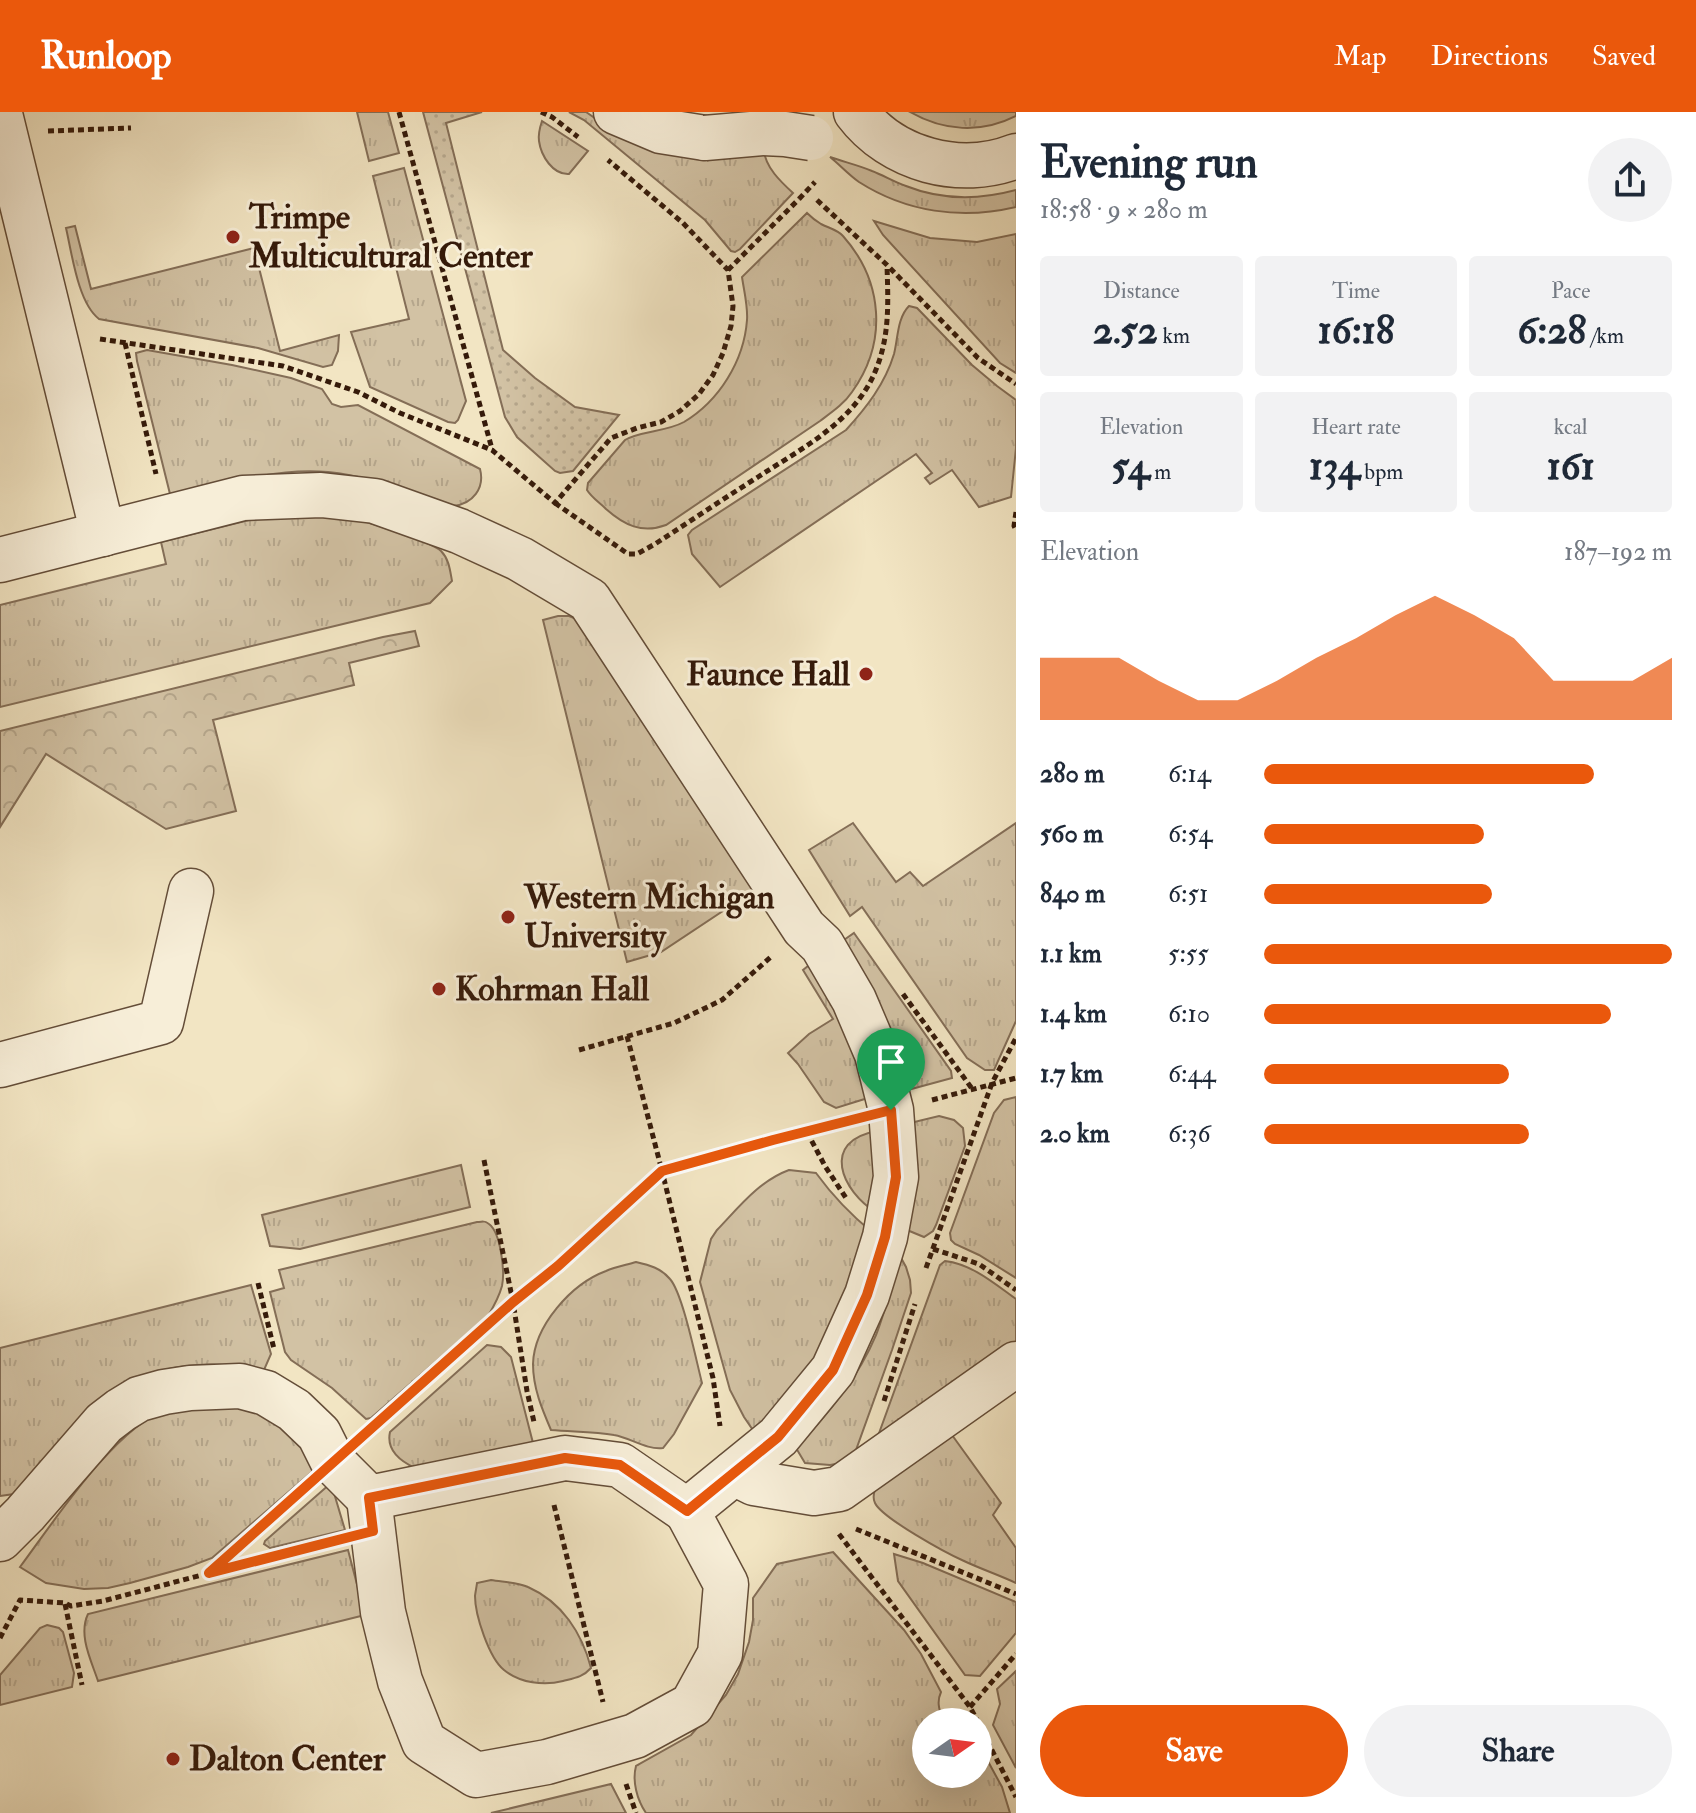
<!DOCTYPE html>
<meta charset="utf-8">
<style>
:root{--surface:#fff;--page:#f2f2f3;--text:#1f2937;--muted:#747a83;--accent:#ea580c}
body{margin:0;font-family:"IM FELL Double Pica",serif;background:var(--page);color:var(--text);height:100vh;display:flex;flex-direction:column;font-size:30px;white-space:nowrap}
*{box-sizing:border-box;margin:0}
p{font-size:26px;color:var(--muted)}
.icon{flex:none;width:44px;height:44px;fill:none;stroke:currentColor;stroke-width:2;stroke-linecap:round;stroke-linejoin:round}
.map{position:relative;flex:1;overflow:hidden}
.side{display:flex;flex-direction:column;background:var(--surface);width:680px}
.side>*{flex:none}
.needle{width:52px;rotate:76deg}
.fabs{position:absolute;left:912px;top:1596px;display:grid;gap:16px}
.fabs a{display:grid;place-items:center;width:80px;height:80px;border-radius:50%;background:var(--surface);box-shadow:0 8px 32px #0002;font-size:40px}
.pin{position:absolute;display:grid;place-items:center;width:68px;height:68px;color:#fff;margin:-82px -34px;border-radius:50% 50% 50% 0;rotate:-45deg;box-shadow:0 0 8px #0007}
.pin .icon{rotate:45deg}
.round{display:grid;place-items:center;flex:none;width:84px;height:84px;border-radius:42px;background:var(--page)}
.head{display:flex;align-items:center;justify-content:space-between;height:136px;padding:0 24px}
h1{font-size:44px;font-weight:800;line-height:60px}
.metrics{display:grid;grid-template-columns:repeat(3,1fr);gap:12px;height:136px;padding:8px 24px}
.metrics div{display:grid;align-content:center;border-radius:8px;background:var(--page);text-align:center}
.metrics b{font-size:40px;font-weight:800}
.metrics small{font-size:22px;font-weight:400}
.metrics p{font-size:22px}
.chart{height:224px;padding:16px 24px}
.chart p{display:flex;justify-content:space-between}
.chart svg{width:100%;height:144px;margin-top:8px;fill:var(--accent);opacity:.7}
.button{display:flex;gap:16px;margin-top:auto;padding:16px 24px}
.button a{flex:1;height:92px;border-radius:48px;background:var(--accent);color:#fff;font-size:32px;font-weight:800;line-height:92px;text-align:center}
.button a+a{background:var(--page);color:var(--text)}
ul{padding:0 24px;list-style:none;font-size:26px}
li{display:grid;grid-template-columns:128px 96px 1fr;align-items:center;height:60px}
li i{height:20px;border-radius:10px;background:var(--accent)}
header{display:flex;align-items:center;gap:48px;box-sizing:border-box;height:112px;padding:0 40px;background:var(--accent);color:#fff}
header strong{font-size:38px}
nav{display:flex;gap:44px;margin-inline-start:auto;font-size:28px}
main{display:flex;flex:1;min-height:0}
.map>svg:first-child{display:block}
.grass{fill:url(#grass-tufts);stroke:#846e57;stroke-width:2}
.forest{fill:url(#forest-crowns);stroke:#846e57;stroke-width:2}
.garden{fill:url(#garden-dots);stroke:#846e57;stroke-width:2}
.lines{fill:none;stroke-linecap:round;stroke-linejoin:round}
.minor-casing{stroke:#644d38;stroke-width:47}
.path{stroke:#351a0a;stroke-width:5;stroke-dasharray:6 4;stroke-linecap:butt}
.minor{stroke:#f7eed8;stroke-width:44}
.minor-bridge-casing{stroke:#644d38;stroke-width:47;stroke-linecap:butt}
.path-bridge{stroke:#351a0a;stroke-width:5;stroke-dasharray:6 4;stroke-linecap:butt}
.minor-bridge{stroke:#f7eed8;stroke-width:44}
.route-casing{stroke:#fff;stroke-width:16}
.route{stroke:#ea580c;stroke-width:10}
.poi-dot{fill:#8f2418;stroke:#f7eed8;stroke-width:3}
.labels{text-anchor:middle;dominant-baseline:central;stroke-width:6;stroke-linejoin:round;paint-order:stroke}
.poi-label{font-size:34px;font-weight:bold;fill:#351a0a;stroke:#f7eed8;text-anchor:start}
</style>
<header>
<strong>Runloop</strong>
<nav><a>Map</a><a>Directions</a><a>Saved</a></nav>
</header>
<main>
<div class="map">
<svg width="1016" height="1701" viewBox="0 0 1016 1701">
<defs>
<pattern id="grass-tufts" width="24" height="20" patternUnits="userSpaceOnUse" patternTransform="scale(2)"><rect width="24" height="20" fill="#d2c2a4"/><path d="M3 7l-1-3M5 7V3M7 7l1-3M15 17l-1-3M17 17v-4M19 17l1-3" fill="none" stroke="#b5a68c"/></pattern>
<pattern id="forest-crowns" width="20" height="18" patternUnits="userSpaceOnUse" patternTransform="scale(2)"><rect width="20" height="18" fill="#d2c2a4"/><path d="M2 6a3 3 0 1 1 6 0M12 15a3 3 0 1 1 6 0" fill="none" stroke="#b5a68c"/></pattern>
<pattern id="garden-dots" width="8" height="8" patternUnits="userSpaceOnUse" patternTransform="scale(2)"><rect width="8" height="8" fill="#d2c2a4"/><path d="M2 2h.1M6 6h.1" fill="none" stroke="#b5a68c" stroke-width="1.8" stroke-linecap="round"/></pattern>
</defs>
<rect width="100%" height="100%" fill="#f2e5c3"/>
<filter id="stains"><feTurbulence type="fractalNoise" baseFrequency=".0025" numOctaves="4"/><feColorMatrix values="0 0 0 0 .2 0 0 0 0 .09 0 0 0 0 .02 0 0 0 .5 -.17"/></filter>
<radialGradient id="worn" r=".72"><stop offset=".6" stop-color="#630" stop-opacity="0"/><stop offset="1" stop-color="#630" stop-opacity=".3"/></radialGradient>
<g class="grass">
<path d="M357,0H388L399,41L369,49Z"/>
<path d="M569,0H586L612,18L764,38C765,55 781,70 793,81L740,137L735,140L731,139L705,108L584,8Z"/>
<path d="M910,0H1016V4C981,22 943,19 910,0Z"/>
<path d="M542,9L588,39L569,62C553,63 541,44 539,29C538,22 540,15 542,9Z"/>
<path d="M830,45C844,50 858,53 872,59C883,63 894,70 906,74C941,88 979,88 1016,78V95C961,108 906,100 859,70C849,63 840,53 830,45Z"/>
<path d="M404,56L466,289L458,308L455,311L448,310L370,275L351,220L409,207L373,64Z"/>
<path d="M807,101C811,105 816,109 821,112C829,116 838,118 843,124C883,169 888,230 852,280C844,292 832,300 820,309L666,413C642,422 624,413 606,397C599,390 592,386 587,378L588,371L625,328C639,319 666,320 684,310C719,289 744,249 747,208C748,194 744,179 742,165Z"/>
<path d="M874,109L930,126L977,130L1016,122V261L1000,251L883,123Z"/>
<path d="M75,114L91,177L254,136L280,239L339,223L338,239L332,253L323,255L258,236L99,207C78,191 72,142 66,116Z"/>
<path d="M909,194L917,196L972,253L997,274L1016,288V336L1011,385L979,395L952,358L930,372L925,366L932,361L916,342L720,475L692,442L688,423L692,418L846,318C866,296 885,272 894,242C898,227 897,206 909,194Z"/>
<path d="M147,238L232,253L291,266L322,277L332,292L341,295L358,293L480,357C485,376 473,392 453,394C413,382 371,364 328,360C275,355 221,373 171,386L137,249L136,241Z"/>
<path d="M344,403C365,410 427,427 441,439C449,447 450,458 452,469L430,491L0,595V493L166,452L161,430L253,407Z"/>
<path d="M558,504H569L579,508L759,775L661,840L627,850L543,508Z"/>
<path d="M853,711L896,770L910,760L923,774L1016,711V909L994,958H985L967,946L862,795L850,804L809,738Z"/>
<path d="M854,821L951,959L952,966L904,979L841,830Z"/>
<path d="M813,850L834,881L871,985L836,996L824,990L798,952L788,941L809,922L833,907L803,858Z"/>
<path d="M1016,985V1166L979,1143L955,1132L951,1128L950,1121L994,1001L1004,988Z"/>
<path d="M939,1004L954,1008L963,1016L965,1034L936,1113L933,1119L924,1125L907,1118L910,1011Z"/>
<path d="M877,1019V1101C841,1079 820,1029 877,1019Z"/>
<path d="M461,1053L470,1095L300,1137L270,1134L262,1103Z"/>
<path d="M789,1058L816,1061C832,1083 851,1103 873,1121L847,1205L757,1324L744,1305L730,1278L700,1170L711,1127L717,1118C739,1095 759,1069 789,1058Z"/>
<path d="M477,1110C483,1110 484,1108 489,1112C501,1121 505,1160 502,1174C499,1185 494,1194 488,1204L371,1306L366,1307L332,1276L291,1248L285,1240L270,1180L284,1176L279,1158Z"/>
<path d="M900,1144L906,1155L910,1168L911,1181L892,1238L852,1349L830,1353L805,1351L796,1336C828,1302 858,1266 876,1223C886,1198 892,1170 900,1144Z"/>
<path d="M945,1149C972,1152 995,1172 1016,1187V1234L874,1335L940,1153Z"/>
<path d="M636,1150C649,1153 661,1156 670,1167C683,1182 696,1248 702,1271L674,1322L663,1336C646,1338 631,1326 614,1323C594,1319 572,1320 551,1318C542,1297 533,1276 533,1252C534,1214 571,1172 606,1159C615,1155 626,1153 636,1150Z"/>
<path d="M251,1173L271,1242L264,1258C223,1252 200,1249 159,1259L14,1382L0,1384V1236Z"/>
<path d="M487,1233L501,1235L511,1245L533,1331L415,1356C400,1349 386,1338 390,1320Z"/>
<path d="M240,1293L286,1314L321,1352L212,1446L188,1455L130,1471L108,1476L84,1477L46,1471L20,1455C53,1411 115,1315 166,1298C182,1293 221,1294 240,1293Z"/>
<path d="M952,1323L1001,1391L993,1403L1016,1436V1471C999,1463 981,1457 964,1449C946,1441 882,1406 875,1391C872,1385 874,1379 877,1373Z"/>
<path d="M331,1371L345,1418L270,1436L264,1432L265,1429Z"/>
<path d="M348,1438L365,1503L98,1569C91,1548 78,1523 88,1502Z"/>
<path d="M833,1440L904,1518L921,1542L941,1580C936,1591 940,1599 943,1610H926V1662H978V1631L1002,1675L1010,1701H646C637,1688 632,1669 636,1654L691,1623L726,1583L738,1562L749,1530L753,1508V1486L777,1452Z"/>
<path d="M894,1442L923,1451L1016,1490V1521L980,1564L965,1563L898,1469Z"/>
<path d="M491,1468C503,1470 518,1470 528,1475C562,1490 582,1521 591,1556C583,1565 575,1566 563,1569C544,1574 520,1571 504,1558C489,1546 475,1503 475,1484C475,1483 477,1472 477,1471Z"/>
<path d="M47,1513L59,1516L63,1520L74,1561L72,1575L0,1593V1563L40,1516Z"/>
<path d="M1016,1559V1656L993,1613L1000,1592L997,1577Z"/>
<path d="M611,1672L626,1701H491Z"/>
</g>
<path class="forest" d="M415,519L419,534L349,551L354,573L213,608L236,699L166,717L46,642L0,715V619L383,525Z"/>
<path class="garden" d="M423,0H482L446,11L503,238L535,266L575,295L619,303L573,359L560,361L555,359L517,325L505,305Z"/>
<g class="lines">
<defs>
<g id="minor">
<path d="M616,0L661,19L705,26"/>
<path d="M856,0C892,48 960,66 1016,44"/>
<path d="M0,2L103,422"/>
<path d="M0,448L243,386L321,383L375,389L459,419L520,447L589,488L804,816L822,833L854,888L877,942L891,998L896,1065L885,1125L867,1183L833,1258L778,1325L687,1399L620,1353L565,1346L369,1386L333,1350L319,1322L294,1298L266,1281L240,1274L190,1276L164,1280L139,1287L121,1298L104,1311L25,1402L0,1427"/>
<path d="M0,953L161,910L191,779"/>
<path d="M734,1361L754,1371L814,1381L839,1377L1016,1252"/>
<path d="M369,1386L383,1500L400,1569L424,1630L476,1663L547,1650L635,1624L692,1593L720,1542L726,1472L687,1399"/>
</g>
</defs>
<use href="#minor" class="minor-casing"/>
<g class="path">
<path d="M399,0L492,337"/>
<path d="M541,0L552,5L578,25"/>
<path d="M48,19L131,16"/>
<path d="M817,88L887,153L978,246L1016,272"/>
<path d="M728,158L799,87"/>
<path d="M100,227L283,254L358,280L400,301L492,338L555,391L611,326L637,316L661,310L680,299L699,282L713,263L723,241L731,214L733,194L728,158L683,111L608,48"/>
<path d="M125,231L156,362"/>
<path d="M555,391L628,442H637L655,432C689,410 723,387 758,365C802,336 857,309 877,255C890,221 888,188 887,153"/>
<path d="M1016,400L1014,414L1016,418"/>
<path d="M903,882L973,978"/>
<path d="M627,924L662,1059L773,1028L849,1009"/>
<path d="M579,938L674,911L722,888L772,844"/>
<path d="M932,988L1016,966"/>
<path d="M807,1020L825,1054L846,1086"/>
<path d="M484,1048L513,1190L527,1279L534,1310"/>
<path d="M933,1137L979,1152L1016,1178"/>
<path d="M926,1156L992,971L1016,926"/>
<path d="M258,1171L274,1237"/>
<path d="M884,1289L915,1192"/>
<path d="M369,1320L513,1190L558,1154L662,1059L713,1266L720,1314"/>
<path d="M554,1393L603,1590"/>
<path d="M856,1417L1016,1482"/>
<path d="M839,1422L970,1595L978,1610"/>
<path d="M209,1461L301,1379"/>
<path d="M65,1492L82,1573"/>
<path d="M0,1526L20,1488L65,1491L71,1494L103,1489L331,1429"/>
<path d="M970,1595L1016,1542"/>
<path d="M978,1611L1016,1685"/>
<path d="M626,1672L636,1701"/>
</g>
<use href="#minor" class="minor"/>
<defs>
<path id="minor-bridge" d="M705,26L762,21L785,22L811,26"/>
</defs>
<use href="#minor-bridge" class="minor-bridge-casing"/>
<path class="path-bridge" d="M799,87L815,70"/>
<use href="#minor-bridge" class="minor-bridge"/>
</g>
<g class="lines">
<defs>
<path id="route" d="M891,998L896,1065L885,1125L867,1183L833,1258L778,1325L687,1399L620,1353L565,1346L369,1386L373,1419L209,1461L513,1190L558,1154L662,1059L773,1028Z"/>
</defs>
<use href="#route" class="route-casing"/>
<use href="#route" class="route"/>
</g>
<g class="poi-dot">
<circle cx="233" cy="125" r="8"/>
<circle cx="866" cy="562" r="8"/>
<circle cx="508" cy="805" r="8"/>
<circle cx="439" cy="877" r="8"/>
<circle cx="173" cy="1647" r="8"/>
</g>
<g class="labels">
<g class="poi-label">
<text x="249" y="105">Trimpe<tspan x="249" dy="39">Multicultural Center</tspan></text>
<text x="850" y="562" text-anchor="end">Faunce Hall</text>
<text x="524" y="785">Western Michigan<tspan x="524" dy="39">University</tspan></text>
<text x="455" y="877">Kohrman Hall</text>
<text x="189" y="1647">Dalton Center</text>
</g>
</g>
<rect width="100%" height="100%" filter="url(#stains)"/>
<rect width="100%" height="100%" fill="url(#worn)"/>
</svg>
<div class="fabs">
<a><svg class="needle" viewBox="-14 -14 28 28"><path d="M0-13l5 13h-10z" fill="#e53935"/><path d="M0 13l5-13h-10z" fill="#747a83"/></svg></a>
</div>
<div class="pin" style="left:891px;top:998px;background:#1e9e55"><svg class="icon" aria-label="arrive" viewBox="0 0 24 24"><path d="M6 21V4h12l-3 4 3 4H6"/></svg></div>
</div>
<section class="side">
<div class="head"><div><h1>Evening run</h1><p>18:58 · 9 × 280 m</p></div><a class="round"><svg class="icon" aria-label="share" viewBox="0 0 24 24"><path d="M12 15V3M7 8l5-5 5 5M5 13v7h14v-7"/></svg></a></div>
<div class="metrics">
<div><p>Distance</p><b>2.52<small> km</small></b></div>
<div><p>Time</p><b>16:18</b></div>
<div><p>Pace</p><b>6:28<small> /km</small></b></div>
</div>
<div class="metrics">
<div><p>Elevation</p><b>54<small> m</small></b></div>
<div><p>Heart rate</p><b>134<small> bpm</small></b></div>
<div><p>kcal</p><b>161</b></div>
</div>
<div class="chart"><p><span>Elevation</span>187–192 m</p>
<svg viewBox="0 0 160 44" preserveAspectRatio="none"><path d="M0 44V25L10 25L20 25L30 32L40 38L50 38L60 32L70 25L80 19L90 12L100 6L110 12L120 19L130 32L140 32L150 32L160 25V44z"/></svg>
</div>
<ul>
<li><b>280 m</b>6:14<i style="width:81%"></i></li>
<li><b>560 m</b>6:54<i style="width:54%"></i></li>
<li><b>840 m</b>6:51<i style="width:56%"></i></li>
<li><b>1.1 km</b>5:55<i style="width:100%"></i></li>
<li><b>1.4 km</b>6:10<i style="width:85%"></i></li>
<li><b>1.7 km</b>6:44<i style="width:60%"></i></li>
<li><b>2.0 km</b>6:36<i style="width:65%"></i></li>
</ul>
<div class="button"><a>Save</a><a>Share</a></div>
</section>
</main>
